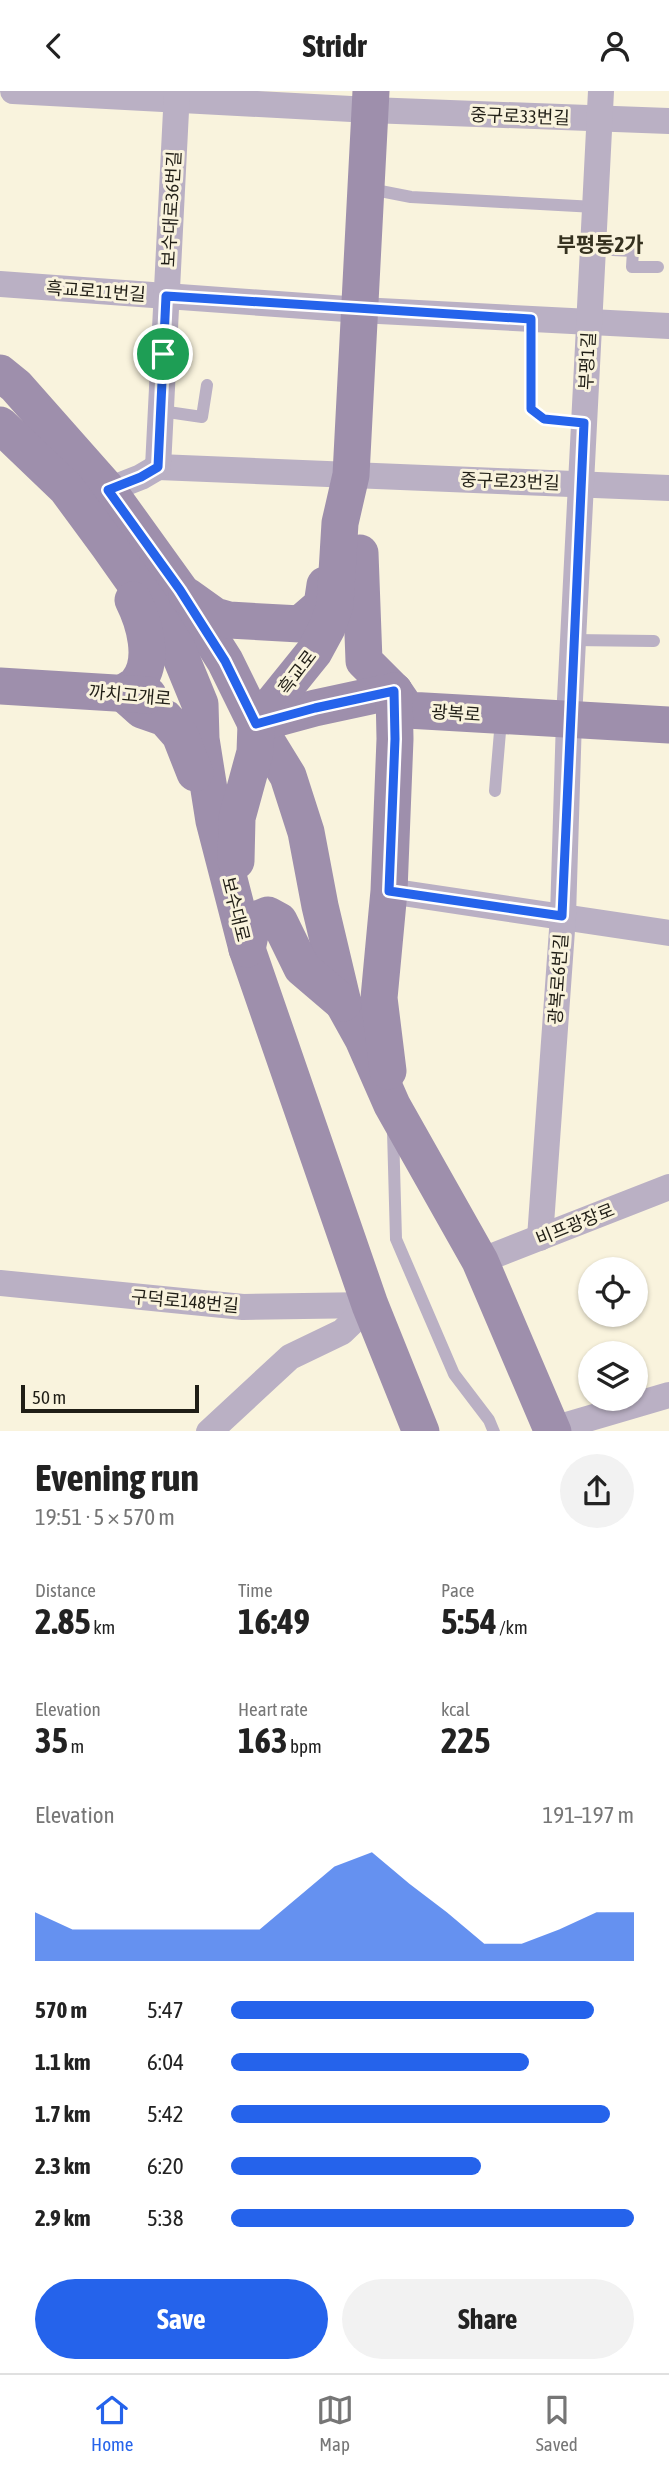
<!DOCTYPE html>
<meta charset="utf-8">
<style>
:root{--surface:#fff;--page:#f2f2f2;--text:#222;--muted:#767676;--line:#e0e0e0;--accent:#2563eb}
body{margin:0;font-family:"Asap Condensed","Noto Sans KR",sans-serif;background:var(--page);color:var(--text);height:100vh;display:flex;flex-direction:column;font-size:26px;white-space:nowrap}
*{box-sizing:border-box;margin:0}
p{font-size:23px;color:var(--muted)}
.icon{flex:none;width:38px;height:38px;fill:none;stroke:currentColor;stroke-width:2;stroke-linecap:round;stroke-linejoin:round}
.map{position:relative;height:1340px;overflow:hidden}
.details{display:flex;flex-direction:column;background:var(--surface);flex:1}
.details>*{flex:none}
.fabs{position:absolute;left:578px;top:1166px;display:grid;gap:14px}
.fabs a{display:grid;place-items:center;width:70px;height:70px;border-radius:50%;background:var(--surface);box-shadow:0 2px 5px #0004;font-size:35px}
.scale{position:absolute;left:21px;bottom:18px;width:178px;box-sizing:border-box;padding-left:7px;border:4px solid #201e16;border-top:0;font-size:19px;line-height:24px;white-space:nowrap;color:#201e16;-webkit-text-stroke:5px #f9f3dd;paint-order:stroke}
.pin{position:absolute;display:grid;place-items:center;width:60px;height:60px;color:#fff;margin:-30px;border:4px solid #fff;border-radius:50%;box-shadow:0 2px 7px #0007}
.round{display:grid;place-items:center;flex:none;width:74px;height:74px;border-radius:37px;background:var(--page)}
.overview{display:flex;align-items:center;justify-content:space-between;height:119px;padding:0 35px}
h1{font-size:38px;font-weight:700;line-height:52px}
.figures{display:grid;grid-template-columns:repeat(3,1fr);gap:10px;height:119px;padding:7px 35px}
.figures div{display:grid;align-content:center}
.figures b{font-size:35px;font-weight:700}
.figures small{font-size:19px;font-weight:400}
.figures p{font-size:19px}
.chart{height:196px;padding:14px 35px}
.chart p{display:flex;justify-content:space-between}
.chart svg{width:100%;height:126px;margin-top:7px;fill:var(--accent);opacity:.7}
.primary-button{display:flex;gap:14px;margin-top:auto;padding:14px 35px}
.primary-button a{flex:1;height:80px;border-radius:42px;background:var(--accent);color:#fff;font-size:28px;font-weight:700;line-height:80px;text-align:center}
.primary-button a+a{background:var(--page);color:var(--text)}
ul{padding:0 35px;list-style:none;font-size:23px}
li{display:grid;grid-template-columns:112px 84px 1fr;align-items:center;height:52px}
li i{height:18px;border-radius:9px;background:var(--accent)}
header{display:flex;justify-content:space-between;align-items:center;height:91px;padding:0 35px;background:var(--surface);font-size:32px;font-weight:700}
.menu{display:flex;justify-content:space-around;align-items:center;height:98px;border-top:2px solid var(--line);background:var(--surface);font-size:19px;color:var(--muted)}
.menu a{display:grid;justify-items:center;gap:4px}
.menu .selected{color:var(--accent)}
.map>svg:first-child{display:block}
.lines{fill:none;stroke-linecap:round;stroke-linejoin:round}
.lane{stroke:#bab0c4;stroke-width:12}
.street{stroke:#bab0c4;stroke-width:26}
.secondary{stroke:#9e8fac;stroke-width:37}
.route-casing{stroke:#fff;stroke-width:14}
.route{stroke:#2563eb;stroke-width:9}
.labels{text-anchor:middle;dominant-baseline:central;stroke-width:6;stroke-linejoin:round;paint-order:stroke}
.street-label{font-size:18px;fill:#201e16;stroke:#f9f3dd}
.quarter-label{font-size:21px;font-weight:bold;fill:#35311f;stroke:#f9f3dd}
</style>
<header><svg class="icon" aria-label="back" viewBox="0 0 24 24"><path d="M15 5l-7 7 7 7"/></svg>Stridr<svg class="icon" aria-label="person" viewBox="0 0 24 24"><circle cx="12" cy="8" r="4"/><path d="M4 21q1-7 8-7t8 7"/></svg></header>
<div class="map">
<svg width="669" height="1341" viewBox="0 0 669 1341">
<rect width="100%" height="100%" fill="#f9f3dd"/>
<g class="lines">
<g class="lane">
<path d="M370,98L411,106L595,116"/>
<path d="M593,158L633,160L632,176H658"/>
<path d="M531,228V318L544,328L584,332"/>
<path d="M161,320L202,326L207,294"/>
<path d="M573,549L654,550"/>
<path d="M495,700L501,629"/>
<path d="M393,1040L396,1148L454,1283L489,1329L494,1341"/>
</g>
<g class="street">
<path d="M13,0L370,19L669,30"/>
<path d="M0,193L360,219L669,235"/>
<path d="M158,376L669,397"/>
<path d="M158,376L177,0"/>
<path d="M108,399L141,386L158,376"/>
<path d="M389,800L669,842"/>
<path d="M540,1147L563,825L569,628L601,0"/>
<path d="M480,1170L669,1096"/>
<path d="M0,1192L243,1216L370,1214"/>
<path d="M553,1338L669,1304"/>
<path d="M209,1341L290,1266L342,1241L370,1214"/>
</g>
<g class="secondary">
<path d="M0,282L16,295L108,399L180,499L225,570L256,633L288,685L306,741L320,815L343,912L363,948L392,1014L480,1170L553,1341"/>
<path d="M0,334L66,397L108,454L149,512L177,557L200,613L201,648L214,730L247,858L370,1214L421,1341"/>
<path d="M360,462L364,570L394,600L407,619L669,634"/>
<path d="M187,505L215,525L229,529L300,533L322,514L325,494"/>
<path d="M133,509C144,531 156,570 137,592C134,596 127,599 123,602L142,619L165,627L180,644L195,682"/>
<path d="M0,595L148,604"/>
<path d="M256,633L315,617L394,600"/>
<path d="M236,770L237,727L255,661L256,633L314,561L327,537L335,514L340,432L351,384L371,0"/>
<path d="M247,858L253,830L268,824L279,830L302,877L343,912"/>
<path d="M388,980L379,907L389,800L395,648L394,600"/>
</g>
</g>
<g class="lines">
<defs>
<path id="route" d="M166,205L531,228V318L544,328L584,332L562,825L389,800L395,648L394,600L315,617L256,633L225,570L180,499L108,399L141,386L158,376Z"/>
</defs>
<use href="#route" class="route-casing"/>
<use href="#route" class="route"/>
</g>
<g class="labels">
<g class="street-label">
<text transform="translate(520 25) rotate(2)">중구로33번길</text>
<text transform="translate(171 118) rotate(-87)">보수대로36번길</text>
<text transform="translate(96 200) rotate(4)">흑교로11번길</text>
<text transform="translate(587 270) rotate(-87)">부평1길</text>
<text transform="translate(510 390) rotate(2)">중구로23번길</text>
<text transform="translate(297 581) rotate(-53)">흑교로</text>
<text transform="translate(130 604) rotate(5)">까치고개로</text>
<text transform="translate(456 622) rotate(4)">광복로</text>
<text transform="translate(236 818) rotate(76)">보수대로</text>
<text transform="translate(558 888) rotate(-86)">광복로6번길</text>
<text transform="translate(575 1133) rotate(-22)">비프광장로</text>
<text transform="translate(185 1210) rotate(5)">구덕로148번길</text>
</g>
<g class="quarter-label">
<text x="600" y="153">부평동2가</text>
</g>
</g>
</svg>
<div class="fabs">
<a><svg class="icon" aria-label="locate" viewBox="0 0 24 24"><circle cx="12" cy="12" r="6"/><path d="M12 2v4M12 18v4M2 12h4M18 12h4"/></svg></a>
<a><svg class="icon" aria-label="layers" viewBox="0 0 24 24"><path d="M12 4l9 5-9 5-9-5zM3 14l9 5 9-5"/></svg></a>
</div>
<div class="scale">50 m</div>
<div class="pin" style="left:163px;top:263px;background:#1e9e55"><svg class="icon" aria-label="arrive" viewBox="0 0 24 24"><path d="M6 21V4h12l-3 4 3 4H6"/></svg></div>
</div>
<section class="details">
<div class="overview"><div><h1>Evening run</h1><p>19:51 · 5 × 570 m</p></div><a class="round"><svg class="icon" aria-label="share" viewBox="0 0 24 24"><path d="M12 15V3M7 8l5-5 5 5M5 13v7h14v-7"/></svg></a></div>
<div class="figures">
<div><p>Distance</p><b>2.85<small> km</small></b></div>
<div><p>Time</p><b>16:49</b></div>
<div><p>Pace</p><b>5:54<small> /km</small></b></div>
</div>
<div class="figures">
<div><p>Elevation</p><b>35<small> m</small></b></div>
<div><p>Heart rate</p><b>163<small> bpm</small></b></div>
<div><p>kcal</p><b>225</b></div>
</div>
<div class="chart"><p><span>Elevation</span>191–197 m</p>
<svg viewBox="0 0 160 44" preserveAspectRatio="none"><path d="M0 44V27L10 33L20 33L30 33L40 33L50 33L60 33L70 22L80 11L90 6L100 17L110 27L120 38L130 38L140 33L150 27L160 27V44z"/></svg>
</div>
<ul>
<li><b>570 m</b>5:47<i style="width:90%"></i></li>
<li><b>1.1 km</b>6:04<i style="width:74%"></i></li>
<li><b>1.7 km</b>5:42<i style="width:94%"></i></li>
<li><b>2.3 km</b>6:20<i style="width:62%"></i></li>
<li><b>2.9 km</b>5:38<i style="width:100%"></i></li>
</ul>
<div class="primary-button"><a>Save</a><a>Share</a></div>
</section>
<nav class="menu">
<a class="selected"><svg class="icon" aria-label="home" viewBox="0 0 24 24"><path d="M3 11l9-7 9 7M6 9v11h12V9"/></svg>Home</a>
<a><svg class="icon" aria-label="map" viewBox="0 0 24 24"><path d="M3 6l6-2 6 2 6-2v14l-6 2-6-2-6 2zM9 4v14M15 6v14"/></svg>Map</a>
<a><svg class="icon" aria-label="saved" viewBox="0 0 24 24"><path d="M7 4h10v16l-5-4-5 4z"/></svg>Saved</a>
</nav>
